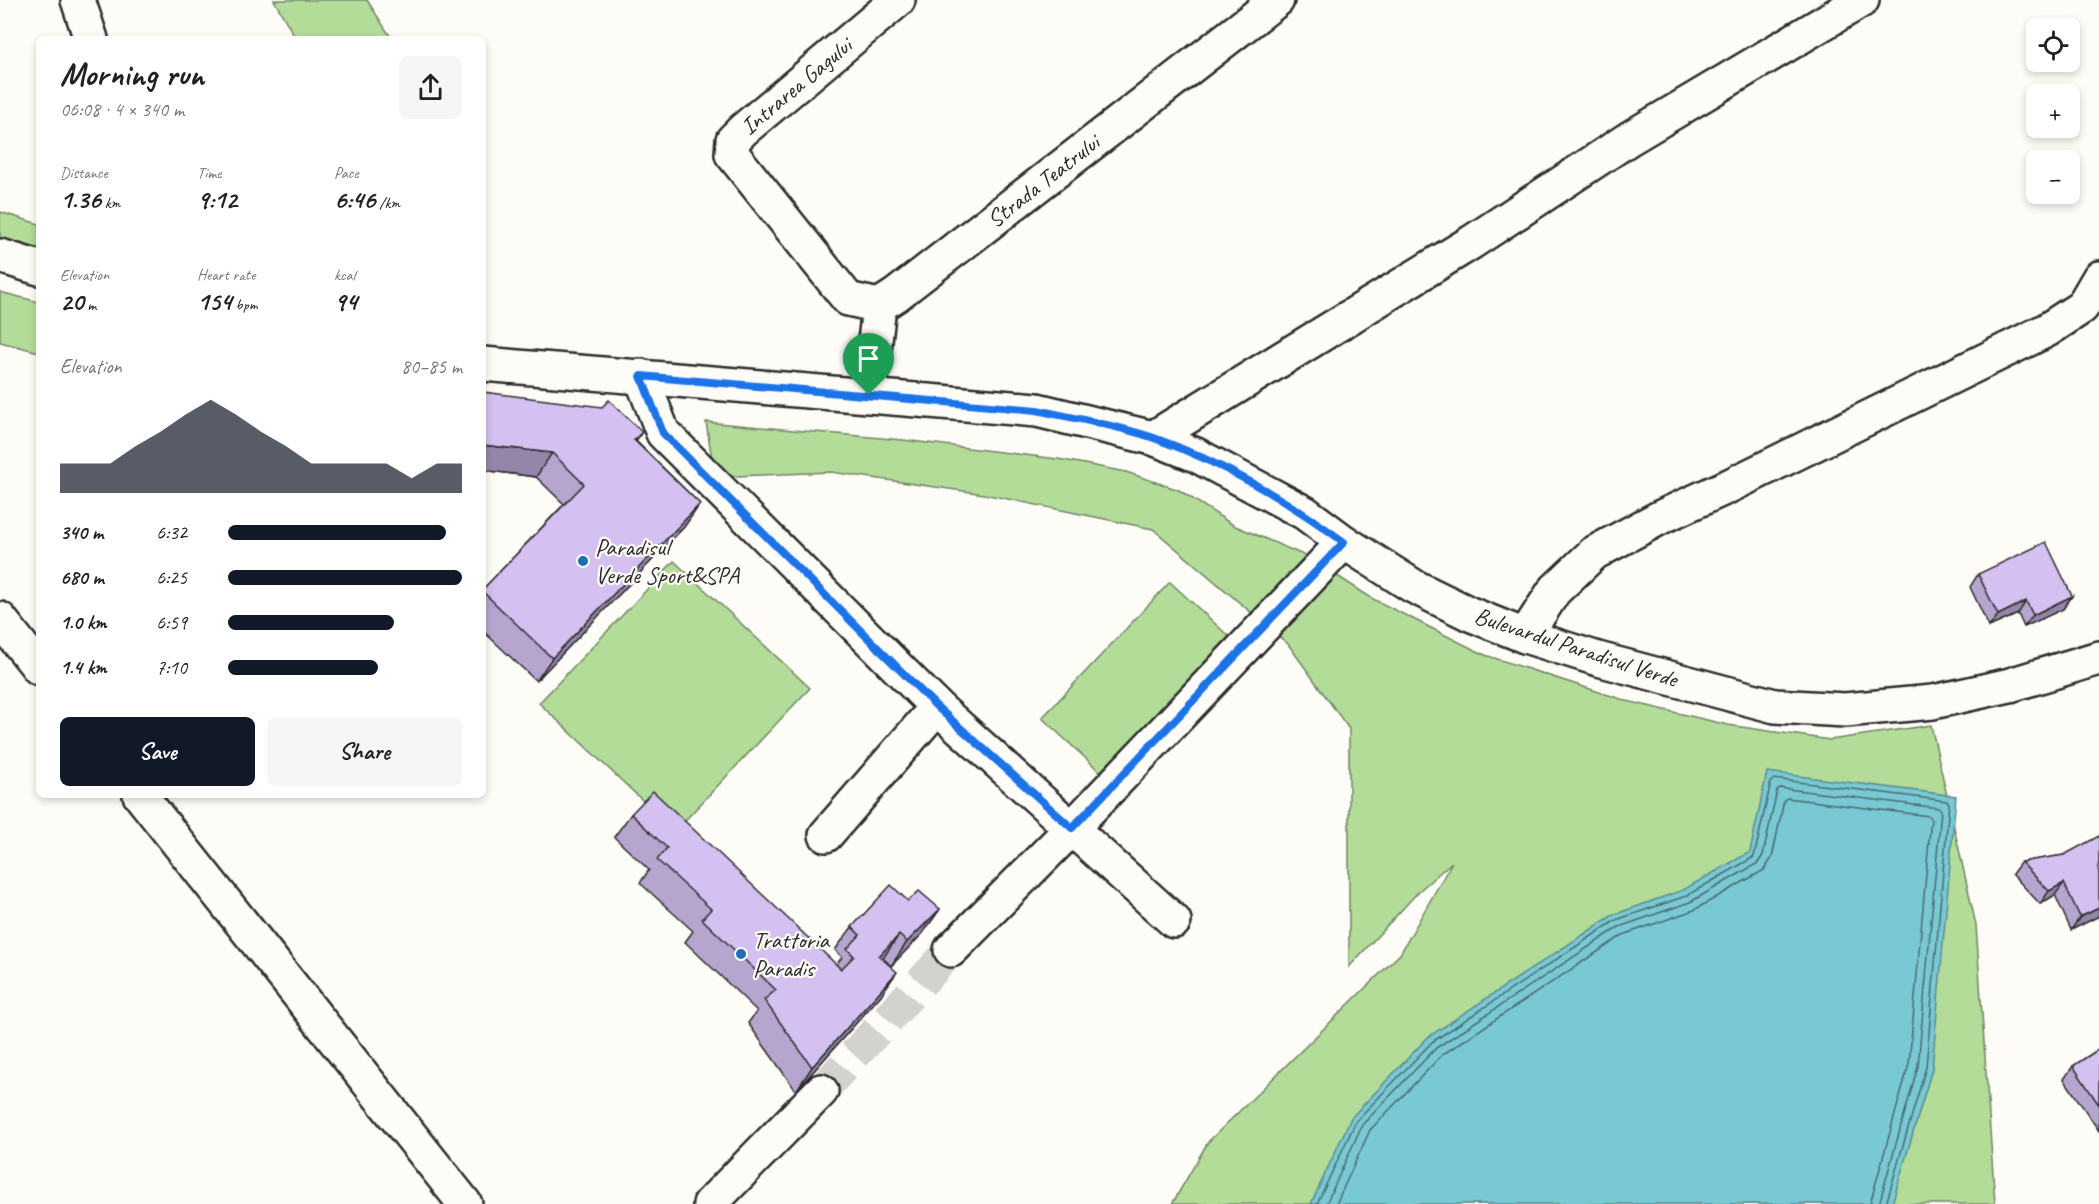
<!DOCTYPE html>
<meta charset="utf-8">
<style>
:root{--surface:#fff;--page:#f6f6f6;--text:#202124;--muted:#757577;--accent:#111827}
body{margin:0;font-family:Caveat,sans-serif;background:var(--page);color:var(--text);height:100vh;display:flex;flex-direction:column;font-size:22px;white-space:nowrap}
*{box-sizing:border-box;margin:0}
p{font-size:20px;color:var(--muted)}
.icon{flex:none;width:33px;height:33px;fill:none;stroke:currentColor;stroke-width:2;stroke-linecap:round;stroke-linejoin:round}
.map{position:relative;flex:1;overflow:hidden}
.side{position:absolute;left:36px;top:36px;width:450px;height:762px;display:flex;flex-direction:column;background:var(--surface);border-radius:9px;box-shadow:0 3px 9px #0003}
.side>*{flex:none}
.controls{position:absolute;left:2026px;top:18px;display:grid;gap:12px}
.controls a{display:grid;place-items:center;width:54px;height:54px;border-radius:9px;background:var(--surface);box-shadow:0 3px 9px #0003;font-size:30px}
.pin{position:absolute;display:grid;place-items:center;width:51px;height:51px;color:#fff;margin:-62px -26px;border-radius:50% 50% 50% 0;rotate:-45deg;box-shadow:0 0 6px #0007}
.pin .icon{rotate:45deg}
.round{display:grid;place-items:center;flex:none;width:63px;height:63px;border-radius:9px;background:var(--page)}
.headline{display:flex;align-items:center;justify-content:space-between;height:102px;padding:0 24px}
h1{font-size:33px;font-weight:700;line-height:45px}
.figures{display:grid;grid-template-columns:repeat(3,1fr);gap:9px;height:102px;padding:6px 24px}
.figures div{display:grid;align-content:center}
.figures b{font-size:26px;font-weight:700}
.figures small{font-size:16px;font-weight:400}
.figures p{font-size:16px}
.chart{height:168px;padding:12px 24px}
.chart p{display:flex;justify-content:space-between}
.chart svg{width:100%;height:108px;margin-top:6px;fill:var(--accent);opacity:.7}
.primary-button{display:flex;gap:12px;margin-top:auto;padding:12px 24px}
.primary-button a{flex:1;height:69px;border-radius:9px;background:var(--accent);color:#fff;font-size:24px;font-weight:700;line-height:69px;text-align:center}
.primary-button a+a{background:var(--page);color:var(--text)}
ul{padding:0 24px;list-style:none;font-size:20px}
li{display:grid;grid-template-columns:96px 72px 1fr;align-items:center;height:45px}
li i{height:15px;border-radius:8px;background:var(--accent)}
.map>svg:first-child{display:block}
.green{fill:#b3dc99;stroke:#6f8462;stroke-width:1.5}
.water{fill:#79c9d4;stroke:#5a8a90;stroke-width:1.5}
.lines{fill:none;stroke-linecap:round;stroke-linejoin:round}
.shore{stroke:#4a6a6f;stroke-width:1.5}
.street-tunnel{stroke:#d3d2ce;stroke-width:33;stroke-dasharray:33 16;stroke-linecap:butt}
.street-casing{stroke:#2b2b2b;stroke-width:38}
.secondary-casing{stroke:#2b2b2b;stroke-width:38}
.street{stroke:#fdfcf7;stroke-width:33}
.secondary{stroke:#fdfcf7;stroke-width:33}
.wall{fill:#b6a5cf;stroke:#2b2b2b;stroke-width:1.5}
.shaded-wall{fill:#9486a9;stroke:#2b2b2b;stroke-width:1.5}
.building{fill:#d4c0f1;stroke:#2b2b2b;stroke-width:1.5}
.route-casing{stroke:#fff;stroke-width:12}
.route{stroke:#1a73e8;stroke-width:8}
.poi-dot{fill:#1f6fb2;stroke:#fdfcf7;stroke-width:2}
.labels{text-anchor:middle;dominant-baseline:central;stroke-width:4.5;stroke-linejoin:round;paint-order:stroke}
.street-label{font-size:24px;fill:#2b2b2b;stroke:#fdfcf7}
.poi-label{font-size:24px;fill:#2b2b2b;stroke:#fdfcf7;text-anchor:start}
</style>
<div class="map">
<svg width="2099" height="1204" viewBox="0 0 2099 1204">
<rect width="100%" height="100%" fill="#fdfcf7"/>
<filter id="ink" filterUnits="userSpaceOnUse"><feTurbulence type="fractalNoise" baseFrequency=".0167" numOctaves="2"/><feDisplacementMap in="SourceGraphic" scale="12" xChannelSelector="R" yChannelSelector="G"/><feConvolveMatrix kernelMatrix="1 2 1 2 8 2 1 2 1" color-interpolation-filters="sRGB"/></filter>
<g filter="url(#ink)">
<g class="green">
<path d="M274,0H367L392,39H296Z"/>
<path d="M0,212L39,224V265L0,253Z"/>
<path d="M0,292L39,302V352L0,342Z"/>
<path d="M706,422L903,440L1058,459L1126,472L1179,490L1233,525L1308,557L1373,599L1485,655L1627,701L1728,725L1830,740L1931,725L1976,925L1995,1204H1172L1208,1142L1400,954L1452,862L1419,891L1349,967V729L1288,644L1153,529L984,494L831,472L715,477Z"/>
<path d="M674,561L810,688L675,831L539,703Z"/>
<path d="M1170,582L1236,643L1108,779L1042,718Z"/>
</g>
<path class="water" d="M1767,772L1956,796L1932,1069L1892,1204H1311L1351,1118L1428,1037L1613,915L1683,890L1750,852Z"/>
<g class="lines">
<g class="shore">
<path d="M1317,1204L1356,1121L1432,1042L1616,920L1686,896L1754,857L1771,782L1774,779L1947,801L1949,803L1926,1067L1886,1204"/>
<path d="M1326,1204L1362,1125L1436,1048L1619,927L1690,902L1758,863L1763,855L1777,790L1780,788L1939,808L1941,810L1918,1066L1879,1204"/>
<path d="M1336,1204L1370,1130L1442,1055L1623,935L1694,910L1764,870L1772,858L1784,800L1787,798L1929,816L1931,818L1909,1064L1870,1204"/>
</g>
<path class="street-tunnel" d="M821,1091L951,950"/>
<defs>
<g id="street">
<path d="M78,0L91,39"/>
<path d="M879,306L896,295L1277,0"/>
<path d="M879,306L848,299L732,154L733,140L743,130L898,0"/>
<path d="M641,376L663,433L937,707L1174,921"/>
<path d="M869,395L879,306"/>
<path d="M1153,438L1472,242L1630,138L1862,0"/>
<path d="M0,619L39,668"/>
<path d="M1525,636L1554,591L1594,553L1661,517L1729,486L2047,330L2082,307L2099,278"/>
<path d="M140,795L465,1204"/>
<path d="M826,835L937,707"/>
<path d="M951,950L1072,828L1344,542"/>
<path d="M710,1204L821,1091"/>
</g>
<g id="secondary">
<path d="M0,256L39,268"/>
<path d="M483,364L1037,410L1153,438L1196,455L1305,513L1344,542L1413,586L1470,614L1525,636L1598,659L1775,706L1845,710L1933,702L2010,685L2099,658"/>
</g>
</defs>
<use href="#street" class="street-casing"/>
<use href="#secondary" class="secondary-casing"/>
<use href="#street" class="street"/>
<use href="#secondary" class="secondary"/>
</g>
<g class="wall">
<path d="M483,392L642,432L636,441L700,504L684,527L536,681L483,631V589L564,504L536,477L483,470Z"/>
<path d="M1978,574L2072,596L2063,609L2024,627L2018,614L1989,627L1970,587Z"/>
<path d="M631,814L836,965L842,957L835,950L852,927L908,901L940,909L923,933L891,966L883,958L882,959L881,995L796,1091L748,1023L757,1011L685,942L693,931L640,883L649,870L614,837Z"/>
<path d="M2064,855L2099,916L2071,930L2055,895L2040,904L2012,874L2021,862Z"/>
<path d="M2099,1049V1131L2064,1079L2073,1066Z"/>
</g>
<g class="shaded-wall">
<path d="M483,445L552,453L536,477L483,470Z"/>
<path d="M700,504L684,527L536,681L552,658Z"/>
<path d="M2072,596L2063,609L2024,627L2033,615Z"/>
<path d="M2026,601L2018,614L1989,627L1998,615Z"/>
<path d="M2064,883L2055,895L2040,904L2049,891Z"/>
<path d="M2099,908V916L2071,930L2080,917Z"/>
<path d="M940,909L923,933L891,966L907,942Z"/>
<path d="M899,935L883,958L863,979L879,956Z"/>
<path d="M897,972L881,995L796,1091L812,1067Z"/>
</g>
<g class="building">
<path d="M483,392L602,407L609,400L642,432L634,440L700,504L552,658L483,592V589L584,484L552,453L483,445Z"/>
<path d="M2046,542L2072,596L2033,615L2026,601L1998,615L1978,574Z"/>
<path d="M653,791L841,969L854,956L847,949L860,935L852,927L891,885L908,901L919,891L940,909L907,942L899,935L879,956L897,972L812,1067L764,1000L776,990L702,919L711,909L657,860L667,848L631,814Z"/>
<path d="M2099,836V908L2080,917L2064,883L2049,891L2021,862L2064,855Z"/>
<path d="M2099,1049V1105L2073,1066Z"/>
</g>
</g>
<g class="lines" filter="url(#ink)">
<defs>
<path id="route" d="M641,376L1037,410C1076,419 1117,425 1154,438C1219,461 1289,501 1344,542L1072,828L937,707L663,433Z"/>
</defs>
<use href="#route" class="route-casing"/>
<use href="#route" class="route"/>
</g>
<g class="poi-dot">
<circle cx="583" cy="561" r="6"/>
<circle cx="741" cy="954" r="6"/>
</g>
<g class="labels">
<g class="street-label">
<text transform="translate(796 86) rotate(-40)">Intrarea Gagului</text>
<text transform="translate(1043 181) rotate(-38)">Strada Teatrului</text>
<text transform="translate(1576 647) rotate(18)">Bulevardul Paradisul Verde</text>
</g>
<g class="poi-label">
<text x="595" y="547">Paradisul<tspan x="595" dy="28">Verde Sport&amp;SPA</tspan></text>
<text x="753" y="940">Trattoria<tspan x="753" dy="28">Paradis</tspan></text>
</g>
</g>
</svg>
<div class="controls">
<a><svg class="icon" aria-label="locate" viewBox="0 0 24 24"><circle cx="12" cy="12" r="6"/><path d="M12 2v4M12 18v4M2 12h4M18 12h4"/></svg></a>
<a>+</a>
<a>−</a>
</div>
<div class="pin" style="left:869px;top:395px;background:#1e9e55"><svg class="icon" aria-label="arrive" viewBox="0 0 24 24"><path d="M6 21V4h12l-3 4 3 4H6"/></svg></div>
<section class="side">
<div class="headline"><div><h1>Morning run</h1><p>06:08 · 4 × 340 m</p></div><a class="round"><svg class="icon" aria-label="share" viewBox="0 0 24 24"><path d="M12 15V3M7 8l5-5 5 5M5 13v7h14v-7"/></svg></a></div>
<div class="figures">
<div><p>Distance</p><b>1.36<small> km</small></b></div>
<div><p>Time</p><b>9:12</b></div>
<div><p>Pace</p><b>6:46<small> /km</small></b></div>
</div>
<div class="figures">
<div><p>Elevation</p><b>20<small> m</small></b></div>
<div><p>Heart rate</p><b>154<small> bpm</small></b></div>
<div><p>kcal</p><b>94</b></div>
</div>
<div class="chart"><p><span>Elevation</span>80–85 m</p>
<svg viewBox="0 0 160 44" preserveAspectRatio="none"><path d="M0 44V32L10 32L20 32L30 25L40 19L50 12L60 6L70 12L80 19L90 25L100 32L110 32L120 32L130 32L140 38L150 32L160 32V44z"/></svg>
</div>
<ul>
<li><b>340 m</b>6:32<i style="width:93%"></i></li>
<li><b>680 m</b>6:25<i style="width:100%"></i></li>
<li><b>1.0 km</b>6:59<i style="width:71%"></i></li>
<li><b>1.4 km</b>7:10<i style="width:64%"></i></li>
</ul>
<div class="primary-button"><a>Save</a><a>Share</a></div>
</section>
</div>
